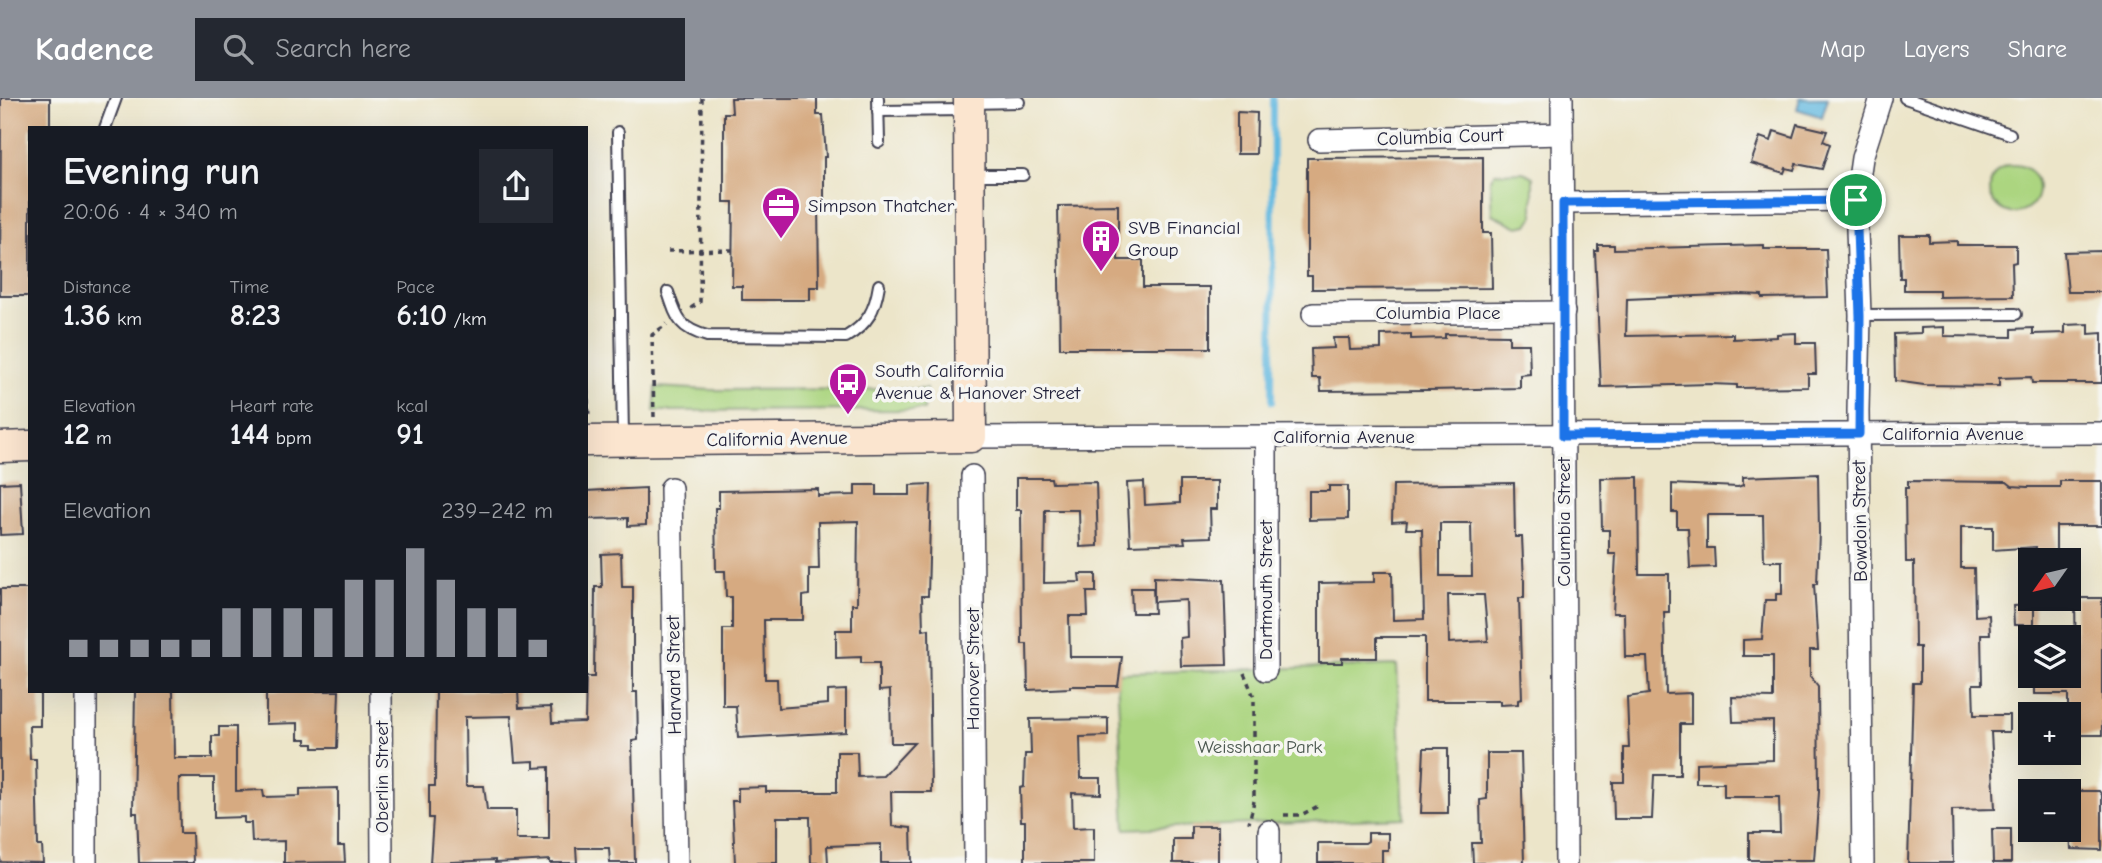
<!DOCTYPE html>
<meta charset="utf-8">
<style>
:root{--surface:#171b24;--page:#242831;--text:#f1f3f6;--muted:#9ea1a6;--accent:#8c9099}
body{margin:0;font-family:"Comic Neue",sans-serif;background:var(--page);color:var(--text);height:100vh;display:flex;flex-direction:column;font-size:26px;white-space:nowrap}
*{box-sizing:border-box;margin:0}
p{font-size:23px;color:var(--muted)}
.icon{flex:none;width:38px;height:38px;fill:none;stroke:currentColor;stroke-width:2;stroke-linecap:round;stroke-linejoin:round}
.map{position:relative;flex:1;overflow:hidden}
.sheet{position:absolute;left:28px;top:28px;width:560px;height:567px;display:flex;flex-direction:column;background:var(--surface);border-radius:0px;box-shadow:0 7px 28px #0002}
.sheet>*{flex:none}
.needle{width:46px;rotate:236deg}
.controls{position:absolute;left:2018px;top:450px;display:grid;gap:14px}
.controls a{display:grid;place-items:center;width:63px;height:63px;border-radius:0px;background:var(--surface);box-shadow:0 7px 28px #0002;font-size:35px}
.pin{position:absolute;display:grid;place-items:center;width:60px;height:60px;color:#fff;margin:-30px;border:4px solid #fff;border-radius:50%;box-shadow:0 2px 7px #0007}
.round{display:grid;place-items:center;flex:none;width:74px;height:74px;border-radius:0px;background:var(--page)}
.head{display:flex;align-items:center;justify-content:space-between;height:119px;padding:0 35px}
h1{font-size:38px;font-weight:600;line-height:52px}
.figures{display:grid;grid-template-columns:repeat(3,1fr);gap:10px;height:119px;padding:7px 35px}
.figures div{display:grid;align-content:center}
.figures b{font-size:30px;font-weight:600}
.figures small{font-size:19px;font-weight:400}
.figures p{font-size:19px}
.chart{height:196px;padding:14px 35px}
.chart p{display:flex;justify-content:space-between}
.chart svg{width:100%;height:126px;margin-top:7px;stroke:var(--accent);stroke-width:6}
header{display:flex;align-items:center;gap:42px;box-sizing:border-box;height:98px;padding:0 35px;background:var(--accent);color:#fff}
header strong{font-size:33px}
nav{display:flex;gap:38px;margin-inline-start:auto;font-size:24px}
.search{width:490px;height:63px;background:var(--page);display:flex;align-items:center;gap:18px;box-sizing:border-box;padding:0 24px;border-radius:0px;color:var(--muted);font-size:26px}
.map>svg:first-child{display:block}
.green{fill:#acd580;stroke:#677c5e;stroke-width:2}
.water{fill:#64b9e0;stroke:#436e8e;stroke-width:2}
.lines{fill:none;stroke-linecap:round;stroke-linejoin:round}
.stream{stroke:#64b9e0;stroke-width:6}
.building{fill:#d6aa81;fill-rule:evenodd}
.lane-casing{stroke:#403f50;stroke-width:14}
.street-casing{stroke:#403f50;stroke-width:24}
.secondary-casing{stroke:#403f50;stroke-width:33}
.path{stroke:#403f50;stroke-width:3.5;stroke-dasharray:5 5;stroke-linecap:butt}
.lane{stroke:#fff;stroke-width:10}
.street{stroke:#fff;stroke-width:21}
.secondary{stroke:#fbe5cf;stroke-width:30}
.route-casing{stroke:#fff;stroke-width:14}
.route{stroke:#1a73e8;stroke-width:9}
.labels{text-anchor:middle;dominant-baseline:central;stroke-width:7;stroke-linejoin:round;paint-order:stroke}
.street-label{font-size:19px;fill:#22223b;stroke:#f6f6f2}
.poi-label{font-size:19px;fill:#22223b;stroke:#f6f6f2;text-anchor:start}
.park-label{font-size:19px;fill:#4b5850;stroke:#f6f6f2}
</style>
<header>
<strong>Kadence</strong>
<div class="search"><svg class="icon" aria-label="search" viewBox="0 0 24 24"><circle cx="10" cy="10" r="6"/><path d="M15 15l6 6"/></svg>Search here</div>
<nav><a>Map</a><a>Layers</a><a>Share</a></nav>
</header>
<div class="map">
<svg width="2102" height="765" viewBox="0 0 2102 765">
<rect width="100%" height="100%" fill="#f6f6f2"/>
<filter id="ink" filterUnits="userSpaceOnUse"><feTurbulence type="fractalNoise" baseFrequency=".0143" numOctaves="2"/><feDisplacementMap in="SourceGraphic" scale="14" xChannelSelector="R" yChannelSelector="G"/><feConvolveMatrix kernelMatrix="1 2 1 2 8 2 1 2 1" color-interpolation-filters="sRGB"/></filter>
<filter id="wash" filterUnits="userSpaceOnUse"><feTurbulence type="fractalNoise" baseFrequency=".00686" numOctaves="4" result="noise"/><feDisplacementMap in="SourceGraphic" scale="28" xChannelSelector="R" yChannelSelector="G"/><feGaussianBlur stdDeviation="1.57" result="paint"/><feColorMatrix in="noise" values="0 0 0 0 0 0 0 0 0 0 0 0 0 0 0 0 0 1.4 0 .05"/><feComposite in="paint" operator="in"/></filter>
<g filter="url(#wash)">
<rect width="100%" height="100%" fill="#ece5c9"/>
<g class="green">
<circle cx="2014" cy="91" r="24"/>
<path d="M1524,74L1533,79V119L1528,127L1518,129L1492,116L1490,82L1495,75Z"/>
<path d="M656,289L711,292L926,291L924,312L654,313Z"/>
<path d="M1397,567L1404,720L1125,731L1117,579L1120,575Z"/>
</g>
<path class="water" d="M1800,0H1828L1822,19L1797,11Z"/>
<g class="lines">
<path class="stream" d="M1272,304L1273,0"/>
</g>
<g id="blocks">
<g class="building">
<path d="M1,0H50V30H30V198H0Z"/>
<path d="M731,0H817V17H823L826,59H824V104H818L819,189H810V202H742V188H732L733,104H724V15H732Z"/>
<path d="M1237,14L1257,15L1256,56H1237Z"/>
<path d="M1797,26L1827,33L1823,43L1830,46L1822,71L1796,66L1794,72L1786,70L1784,75L1751,65L1760,39L1771,43L1774,33L1793,39Z"/>
<path d="M1483,59V135H1491L1492,190L1312,191V178H1307V60Z"/>
<path d="M1118,107V162H1143V189H1210V250H1060L1058,108Z"/>
<path d="M1899,137H1929V144L1957,143V147H2016V164L2012,165L2013,198L1939,199V192H1904V180H1900Z"/>
<path d="M1598,147H1614V151L1764,147V151H1826L1828,199L1762,200V197L1742,196L1627,201L1626,238L1733,236V241L1777,239V236L1796,235V245H1815L1816,276H1808V289L1737,290V287L1710,286L1601,289L1595,153H1598Z"/>
<path d="M2102,153V194H2068L2064,154Z"/>
<path d="M2089,226V236L2102,235V285H2032L2031,279L1999,280V288L1924,287L1895,283L1894,236L1921,235V230L1944,229V238L2012,239V231L2033,230V236L2065,235V227Z"/>
<path d="M1411,236V241L1445,240V236L1509,237V246H1529L1530,276L1520,277V290L1429,292L1321,293L1320,280H1312L1311,251L1334,250L1333,240H1349L1350,252L1381,251V237Z"/>
<path d="M1818,376L1819,434L1817,486H1814L1818,552H1810V578L1818,588L1819,694L1814,762H1749V735H1780L1779,699H1724V685H1696V665L1773,662V623L1733,624L1732,599L1773,600V558H1743V542L1762,541L1765,502H1776V496H1782V463H1764L1763,417H1707V450H1714L1715,469L1690,470L1688,430H1677V414H1672V386L1738,389L1743,387V379Z"/>
<path d="M1638,379L1639,476H1669V514H1664L1666,596L1691,595V626H1680V677H1654L1652,721H1614L1613,684H1624V650H1629L1627,599L1649,596L1647,559H1625L1624,515H1613L1616,456H1609V432H1602L1601,380Z"/>
<path d="M1016,380H1051L1052,385L1096,384L1098,448L1080,449L1079,412H1045L1044,485L1080,484L1079,476H1096V494H1087L1088,518H1069L1070,559H1122L1118,588H1070V590L1028,592L1027,546H1022L1021,412H1016Z"/>
<path d="M1180,383H1217V411H1210L1211,439L1184,440L1185,445L1130,447L1127,385L1144,384L1145,407L1180,405Z"/>
<path d="M1908,383L2007,384L2012,388L2027,389H2060V383H2102V428H2056V462H2036V449L1993,452V429H1961V470H1974L1975,518L1989,517L1990,536H1981L1982,586H1973L1974,617H2009V634H1991L1995,711L1952,712L1953,765H1908L1913,585H1920V549H1915L1914,464H1906L1905,390H1908Z"/>
<path d="M20,384L23,436L0,437V385Z"/>
<path d="M1514,385L1515,439H1522L1524,484V500H1519L1522,601L1518,602V606L1500,607V603H1425V539H1377V560H1342V565H1319V485L1374,484V474H1392L1393,522L1424,521L1422,431H1406L1407,423L1392,424L1393,387ZM1440,425H1471L1472,478H1440ZM1448,497H1484L1488,543L1449,545Z"/>
<path d="M931,386L928,498H922L923,532L929,531L931,694H891L892,728L911,730L912,765H881V746L827,748L828,765H811L810,719H777V765H735L732,703H738V690L766,689V694H837V654H857L858,679L883,678L914,645H891L890,592L879,593V565H861V559L836,560V532H852V506H857L858,423L818,424L819,471H809V497L803,498V522H764L765,581H777L778,610L828,606V593L846,592V634L738,640L736,608H723V531H732V499H726L725,473H716L715,410H719V393L818,391V398L855,397V387H877V397H910V387Z"/>
<path d="M1329,388H1348V421L1309,422V393H1329Z"/>
<path d="M646,390V427L628,428V420L586,421V393Z"/>
<path d="M621,455L622,489H633V594H637L638,642L632,643L635,765H610L609,750H576L577,765H550V762L495,765V762L430,765L433,720H429V688H435L436,593H518L519,610L551,609L552,625L585,624L586,579H594L595,489H602L601,456ZM511,618L515,664L534,663V670L549,669V741H516V712H487L484,688H466L465,619Z"/>
<path d="M1154,479L1224,482L1227,567L1181,568L1180,540L1187,539L1186,502L1154,504Z"/>
<path d="M1131,490H1153L1154,515H1132Z"/>
<path d="M0,491H30V593H40V628H29L30,661H36L38,748H42L43,765L1,764L0,761Z"/>
<path d="M2075,500H2102V637H2068V596H2034V578H2068V569H2076Z"/>
<path d="M2034,507V527H2014L2013,508Z"/>
<path d="M135,593H173L174,660H212V638H219V629H236V693L263,692L264,699L300,698V691L338,690V748H344L345,764L284,765V743L252,744L251,725H244V719L214,720V680H179L180,735H192L193,765H139L137,715H133Z"/>
<path d="M266,593H339L337,650H313V646H306V641H298V625L266,626Z"/>
<path d="M1108,620V638L1080,639L1081,680H1101V696L1072,695L1073,730L1094,729V765H1025V723H1021L1020,690L1024,689L1025,656H1031L1030,621Z"/>
<path d="M1424,650H1448V715H1421Z"/>
<path d="M1487,655H1521L1524,765H1473L1472,745H1481L1480,702L1487,701Z"/>
<path d="M2068,693H2099L2102,697V752L2071,751Z"/>
<path d="M1191,728H1218V765H1173V741H1191Z"/>
<path d="M1992,731H2011V765H1993Z"/>
<path d="M1368,735H1388V752H1382V765H1318V745H1365L1368,743Z"/>
</g>
</g>
</g>
<g filter="url(#ink)">
<use href="#blocks" fill-opacity="0" stroke="#403f50" stroke-width="2"/>
<g class="lines">
<defs>
<g id="lane">
<path d="M878,0L879,44"/>
<path d="M1905,0L2010,36"/>
<path d="M969,5L1019,4"/>
<path d="M878,13L967,12"/>
<path d="M105,30L116,0"/>
<path d="M618,34L623,339"/>
<path d="M973,77H1023"/>
<path d="M668,194C677,221 679,230 707,238L846,239C868,226 875,212 879,187"/>
<path d="M1860,217L2016,216"/>
</g>
<g id="street">
<path d="M1562,0L1566,765"/>
<path d="M1319,42L1562,36"/>
<path d="M1563,105L1856,102"/>
<path d="M1313,216L1564,214"/>
<path d="M971,339L2102,335"/>
<path d="M972,378L975,765"/>
<path d="M671,390L677,765"/>
<path d="M1266,572V339"/>
<path d="M86,593V765"/>
<path d="M381,593L382,765"/>
<path d="M1269,733V765"/>
<path d="M1863,765L1858,313L1860,217L1856,102L1862,60L1881,0"/>
</g>
<g id="secondary">
<path d="M586,343L971,339L969,0"/>
<path d="M0,349L30,348"/>
</g>
</defs>
<use href="#lane" class="lane-casing"/>
<use href="#street" class="street-casing"/>
<use href="#secondary" class="secondary-casing"/>
<g class="path">
<path d="M668,153L733,152"/>
<path d="M691,210L700,204L702,0"/>
<path d="M586,271L589,319"/>
<path d="M654,319L652,237L667,226"/>
<path d="M1244,575L1254,599V703L1249,725"/>
<path d="M1284,717H1301L1320,707"/>
</g>
<use href="#lane" class="lane"/>
<use href="#street" class="street"/>
<use href="#secondary" class="secondary"/>
</g>
</g>
<g class="lines" filter="url(#ink)">
<defs>
<path id="route" d="M1856,102L1860,218L1859,336L1563,338V105Z"/>
</defs>
<use href="#route" class="route-casing"/>
<use href="#route" class="route"/>
</g>
<defs>
<symbol id="office-pin" viewBox="-11 -11 22 30"><path d="M0 17L-7.5 6A9.5 9.5 0 1 1 7.5 6Z" fill="#b5179e" stroke="#f6f6f2"/><path d="M-6-3h4V-5.5h4V-3h4V5H-6ZM-1-4.5V-3h2v-1.5ZM-6 0V1H6V0Z" fill="#fff"/></symbol>
<symbol id="building-pin" viewBox="-11 -11 22 30"><path d="M0 17L-7.5 6A9.5 9.5 0 1 1 7.5 6Z" fill="#b5179e" stroke="#f6f6f2"/><path d="M-4-6H4V6H1V3H-1V6H-4ZM-2.5-4.3h1.7v1.8h-1.7ZM.8-4.3h1.7v1.8H.8ZM-2.5-1h1.7V.8h-1.7ZM.8-1h1.7V.8H.8Z" fill="#fff"/></symbol>
<symbol id="bus-pin" viewBox="-11 -11 22 30"><path d="M0 17L-7.5 6A9.5 9.5 0 1 1 7.5 6Z" fill="#b5179e" stroke="#f6f6f2"/><path d="M-5-6H5V4H4V6H2V4H-2V6H-4V4H-5ZM-3.5-4V0h7V-4ZM-3.5 1.2v1.5H-2V1.2ZM2 1.2v1.5H3.5V1.2Z" fill="#fff"/></symbol>
</defs>
<g fill-rule="evenodd">
<use href="#office-pin" x="759" y="86" width="44" height="60"/>
<use href="#building-pin" x="1079" y="119" width="44" height="60"/>
<use href="#bus-pin" x="826" y="262" width="44" height="60"/>
</g>
<g class="labels">
<g class="street-label">
<text transform="translate(1440 39) rotate(-2)">Columbia Court</text>
<text x="1438" y="215">Columbia Place</text>
<text x="1953" y="336">California Avenue</text>
<text x="1344" y="339">California Avenue</text>
<text transform="translate(777 341) rotate(-1)">California Avenue</text>
<text transform="translate(1860 423) rotate(-91)">Bowdoin Street</text>
<text transform="translate(1564 424) rotate(-90)">Columbia Street</text>
<text transform="translate(1266 492) rotate(-90)">Dartmouth Street</text>
<text transform="translate(973 571) rotate(-90)">Hanover Street</text>
<text transform="translate(674 577) rotate(-91)">Harvard Street</text>
<text transform="translate(382 679) rotate(-90)">Oberlin Street</text>
</g>
<g class="poi-label">
<text x="808" y="108">Simpson Thatcher</text>
<text x="1128" y="130">SVB Financial<tspan x="1128" dy="22">Group</tspan></text>
<text x="875" y="273">South California<tspan x="875" dy="22">Avenue &amp; Hanover Street</tspan></text>
</g>
<g class="park-label">
<text x="1260" y="649">Weisshaar Park</text>
</g>
</g>
</svg>
<div class="controls">
<a><svg class="needle" viewBox="-14 -14 28 28"><path d="M0-13l5 13h-10z" fill="#e53935"/><path d="M0 13l5-13h-10z" fill="#9ea1a6"/></svg></a>
<a><svg class="icon" aria-label="layers" viewBox="0 0 24 24"><path d="M12 4l9 5-9 5-9-5zM3 14l9 5 9-5"/></svg></a>
<a>+</a>
<a>−</a>
</div>
<div class="pin" style="left:1856px;top:102px;background:#1e9e55"><svg class="icon" aria-label="arrive" viewBox="0 0 24 24"><path d="M6 21V4h12l-3 4 3 4H6"/></svg></div>
<section class="sheet">
<div class="head"><div><h1>Evening run</h1><p>20:06 · 4 × 340 m</p></div><a class="round"><svg class="icon" aria-label="share" viewBox="0 0 24 24"><path d="M12 15V3M7 8l5-5 5 5M5 13v7h14v-7"/></svg></a></div>
<div class="figures">
<div><p>Distance</p><b>1.36<small> km</small></b></div>
<div><p>Time</p><b>8:23</b></div>
<div><p>Pace</p><b>6:10<small> /km</small></b></div>
</div>
<div class="figures">
<div><p>Elevation</p><b>12<small> m</small></b></div>
<div><p>Heart rate</p><b>144<small> bpm</small></b></div>
<div><p>kcal</p><b>91</b></div>
</div>
<div class="chart"><p><span>Elevation</span>239–242 m</p>
<svg viewBox="0 0 160 44" preserveAspectRatio="none"><path d="M5 44V38M15 44V38M25 44V38M35 44V38M45 44V38M55 44V27M65 44V27M75 44V27M85 44V27M95 44V17M105 44V17M115 44V6M125 44V17M135 44V27M145 44V27M155 44V38"/></svg>
</div>
</section>
</div>
